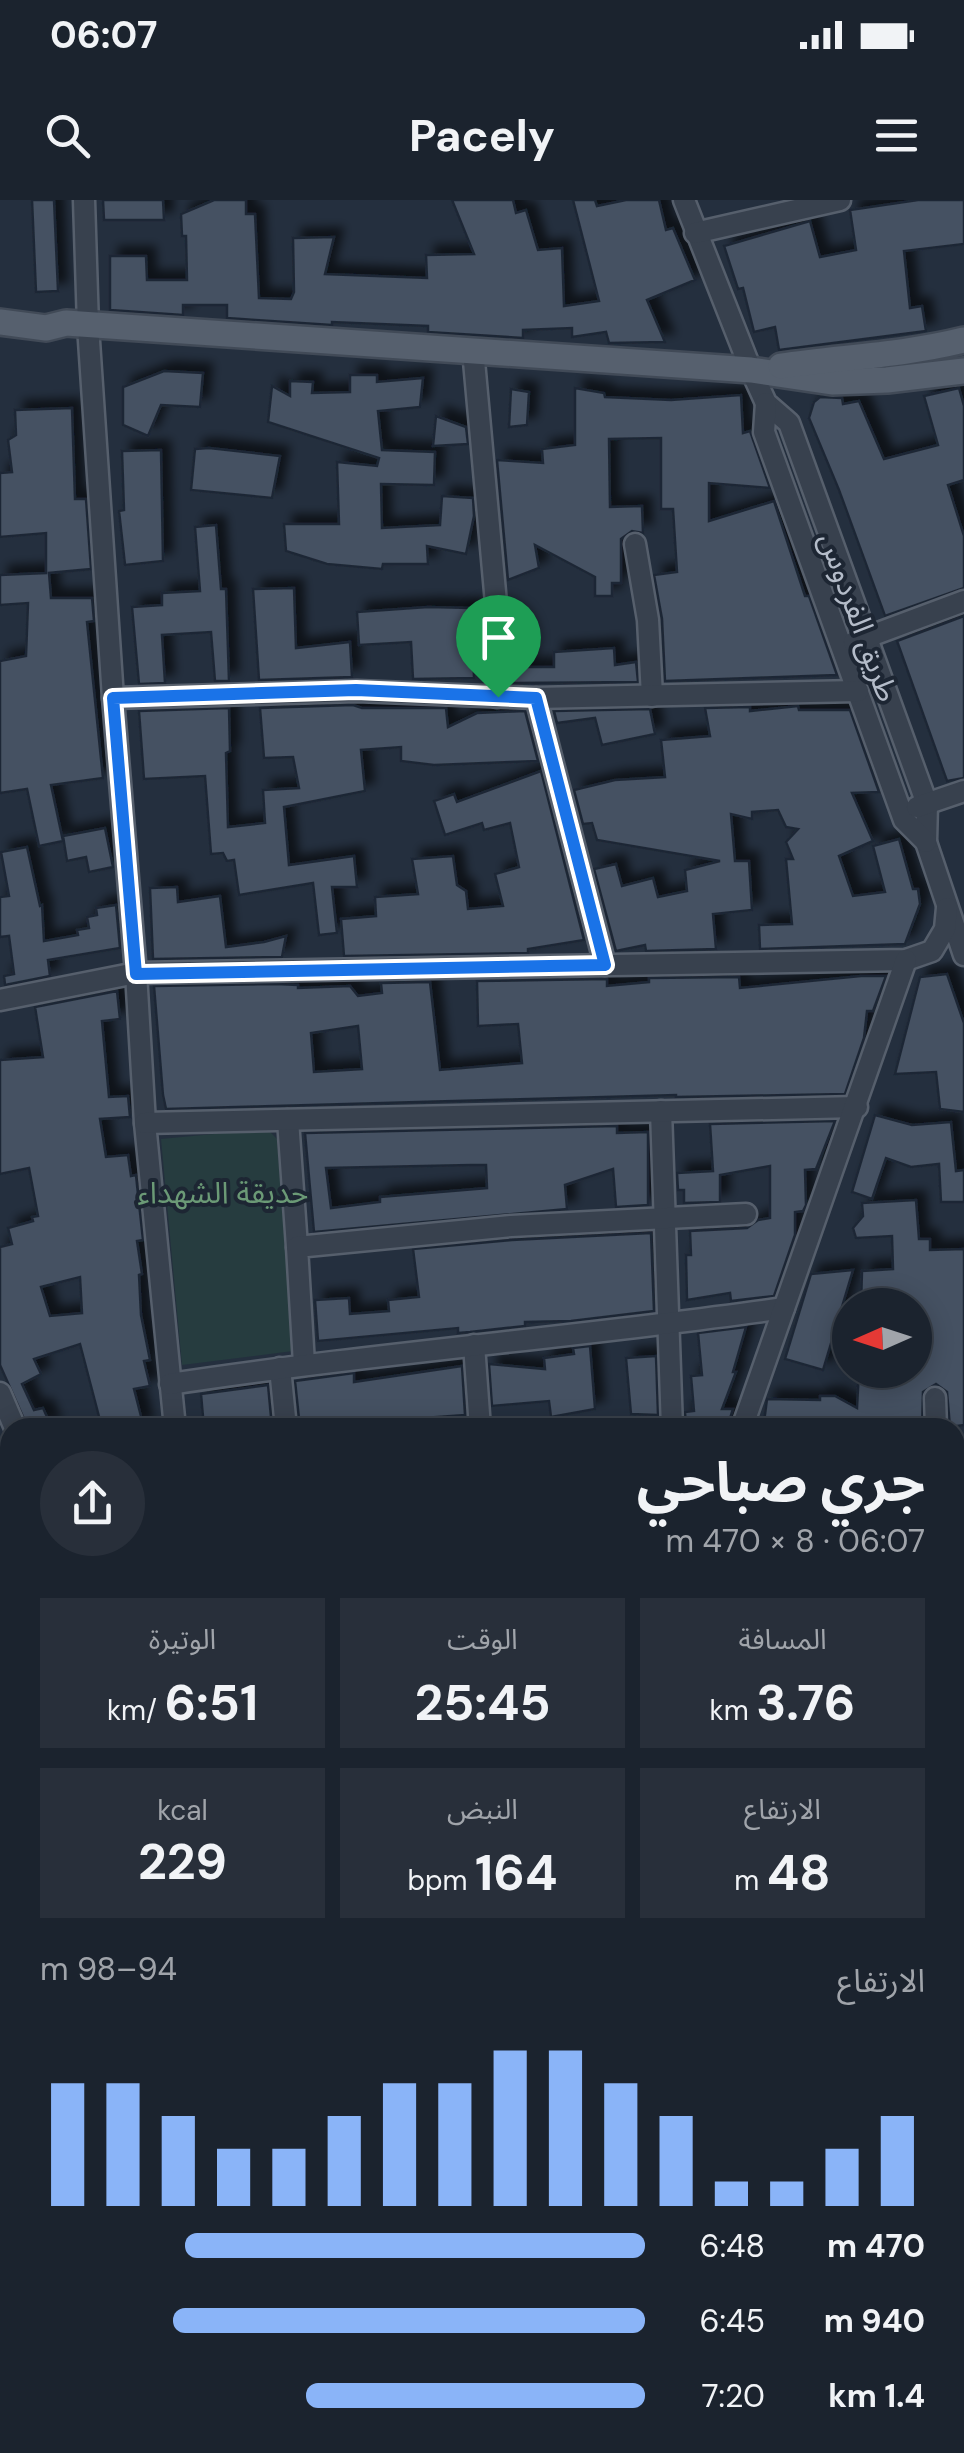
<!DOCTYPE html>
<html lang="ar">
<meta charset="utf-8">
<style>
:root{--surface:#1b232e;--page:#282f3a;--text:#f1f3f6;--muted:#a0a4aa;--line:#39404a;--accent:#8ab4f8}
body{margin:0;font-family:"DM Sans","Noto Sans Arabic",sans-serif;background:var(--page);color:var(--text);direction:rtl;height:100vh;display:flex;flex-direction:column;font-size:38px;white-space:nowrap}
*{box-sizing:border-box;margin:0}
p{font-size:32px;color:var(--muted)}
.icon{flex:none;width:55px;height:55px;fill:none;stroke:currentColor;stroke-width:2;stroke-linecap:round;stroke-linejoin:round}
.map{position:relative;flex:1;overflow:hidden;direction:ltr}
.drawer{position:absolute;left:0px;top:1218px;width:965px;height:1038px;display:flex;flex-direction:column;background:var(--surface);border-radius:30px 30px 0 0;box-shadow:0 5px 25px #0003,0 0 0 2px var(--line);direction:rtl}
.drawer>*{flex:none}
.needle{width:65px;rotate:267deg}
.buttons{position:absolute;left:832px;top:1088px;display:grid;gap:20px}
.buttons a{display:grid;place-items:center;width:100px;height:100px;border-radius:50%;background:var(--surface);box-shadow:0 5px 25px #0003,0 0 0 2px var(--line);font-size:50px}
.pin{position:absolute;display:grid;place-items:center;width:85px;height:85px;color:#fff;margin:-102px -42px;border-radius:50% 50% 50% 0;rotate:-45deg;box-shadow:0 0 10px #0007}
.pin .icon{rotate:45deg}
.round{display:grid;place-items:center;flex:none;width:105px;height:105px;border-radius:52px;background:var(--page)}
.overview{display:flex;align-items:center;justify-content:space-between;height:170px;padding:0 40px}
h1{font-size:55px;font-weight:700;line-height:75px}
.stats{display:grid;grid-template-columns:repeat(3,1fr);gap:15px;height:170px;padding:10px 40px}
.stats div{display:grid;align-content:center;border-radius:0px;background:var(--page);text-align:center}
.stats b{font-size:50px;font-weight:700}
.stats small{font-size:28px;font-weight:400}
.stats p{font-size:28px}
.chart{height:280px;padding:20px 40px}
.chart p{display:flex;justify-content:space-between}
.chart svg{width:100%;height:180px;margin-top:10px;stroke:var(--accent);stroke-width:6}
ul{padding:0 40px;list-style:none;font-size:32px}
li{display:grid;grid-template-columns:160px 120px 1fr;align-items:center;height:75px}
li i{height:25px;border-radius:12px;background:var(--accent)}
.status{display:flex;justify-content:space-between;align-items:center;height:70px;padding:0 50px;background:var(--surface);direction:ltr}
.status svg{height:28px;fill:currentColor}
header{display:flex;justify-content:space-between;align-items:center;height:130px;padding:0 40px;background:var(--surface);font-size:45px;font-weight:700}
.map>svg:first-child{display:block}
.green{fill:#263c3f}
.building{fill:#455162;stroke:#1f2835;stroke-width:2.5;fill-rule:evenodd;filter:url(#shadow)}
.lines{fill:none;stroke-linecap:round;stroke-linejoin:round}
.minor-casing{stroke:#565f6c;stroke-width:25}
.major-casing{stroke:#414a57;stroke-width:30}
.path{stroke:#44595c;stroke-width:4;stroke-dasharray:8 8;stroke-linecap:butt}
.minor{stroke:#38414e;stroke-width:20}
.major{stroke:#56606e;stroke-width:25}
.route-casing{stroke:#fff;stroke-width:20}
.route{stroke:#1a73e8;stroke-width:12}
.labels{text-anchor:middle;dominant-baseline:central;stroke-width:8;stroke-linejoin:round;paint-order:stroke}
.street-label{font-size:30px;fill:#b4bcc9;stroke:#1d2633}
.park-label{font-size:30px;fill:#6b9a76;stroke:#1d2633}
</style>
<div class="status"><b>06:07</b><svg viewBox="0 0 49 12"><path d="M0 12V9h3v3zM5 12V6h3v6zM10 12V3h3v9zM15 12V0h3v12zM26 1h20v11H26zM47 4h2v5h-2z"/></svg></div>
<header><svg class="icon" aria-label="menu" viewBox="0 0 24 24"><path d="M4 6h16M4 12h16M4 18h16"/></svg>Pacely<svg class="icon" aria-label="search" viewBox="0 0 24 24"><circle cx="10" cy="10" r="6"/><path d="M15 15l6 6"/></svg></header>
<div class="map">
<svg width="964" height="2253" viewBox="0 0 964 2253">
<defs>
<filter id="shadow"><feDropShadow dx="9" dy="-9" stdDeviation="5" flood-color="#0009"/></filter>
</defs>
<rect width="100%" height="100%" fill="#242f3e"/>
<g class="green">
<path d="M267,929L277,939L293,1151L182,1165L161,939Z"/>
<path d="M0,1609L10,1653V1715L0,1722Z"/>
<path d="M0,1856L10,1861V2245H136L137,2253H0Z"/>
<path d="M964,2121V2253H866L864,2245H955V2122Z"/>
<path d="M354,2245H406L407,2253H356Z"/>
</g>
<g class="building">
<path d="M32,0H54L58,91L36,92Z"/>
<path d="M103,0H163L164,20H104Z"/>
<path d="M214,0H246V14H255L259,98L291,99L294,92L293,38L334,37L325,74L427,78L426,55L474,54L452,0H513L516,13L526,10L538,50L562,48L564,106L599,101L573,0H595L597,6L626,0H659L666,30L673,28L695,80L647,100L665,142L609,143L606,132L572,137V128L523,130V138L428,132V126L332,122V125L227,118V105H183V115L110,110V56H146L147,80H187L186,36H182L181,14Z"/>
<path d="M918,0H964V44L904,51L910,108L922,106L926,131L779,150L775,127L754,132L743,88L738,89L724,46L810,21L820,57L856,50L850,10Z"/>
<path d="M164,171L203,173L200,207L161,205L148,236L123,225V187Z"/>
<path d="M350,175H377V182L423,178L420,207L378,211L382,250L435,252L434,285L381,284L382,328L440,325L442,296L473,298L474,316L466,354L427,346L428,364H383L382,369L327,364L286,351L284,324H339L337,262L377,266L379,258L268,222L272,186L290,196V181L313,182L312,193L350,192Z"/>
<path d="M575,188L604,193L605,197L671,200L741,195L743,233L750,231L770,288L709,283V321L774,301L805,396H809L837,475L665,481L662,419L654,375L677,372L673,309H661V238L609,239L610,307L642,306L643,333L632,331L621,339V383H612V396H595V377L535,345L539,368L508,380L497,260L543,263L542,249L575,245Z"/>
<path d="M959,188L964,206V280L948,285L964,336V388L885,416L839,290L809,218L814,202L820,197L842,198L843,204L859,201L884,259L938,245L924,196Z"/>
<path d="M511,189L529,192L527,225L509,227Z"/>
<path d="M72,208L75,299H86L91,369L49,373L51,398H92L94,421L87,422L103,578L51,585L63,641L39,646L27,589L0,593V461L26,456L28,403L0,405V375L46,373V333L0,337V273L12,272L8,240L16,235L15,210Z"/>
<path d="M436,216L466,227L468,244L433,246Z"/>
<path d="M209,248L280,256L272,298L191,290L195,249Z"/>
<path d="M161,250L163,361L125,365L119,311L124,310L122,251Z"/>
<path d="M216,325L221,389H226L229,481H215L211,432L162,435L165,483L139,484L132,407L162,405V393L200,391L195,327Z"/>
<path d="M294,388L296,448L350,442L352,477L259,480L253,389Z"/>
<path d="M428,407L472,408L474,478L413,479L411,442L359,445L357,412Z"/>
<path d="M964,416V578L947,581L897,441Z"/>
<path d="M614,448L615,465L636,462L638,482L512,483L513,467H554V452Z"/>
<path d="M353,505L362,508H446L448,527L477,513L525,511L538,561L434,565L401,561V547L361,550L365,591L284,607L289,665L354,656L357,687H332L337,733L319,735L313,683L239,695L234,660L227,661L223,653L211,654L205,576L144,579L139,511L229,508L230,551L226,553L228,627L265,623L263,590L299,588L293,557L264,558L260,508Z"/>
<path d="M798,506L799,510H850L879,592L852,593L873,641L839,656L853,696L885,692L873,646L899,639L913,689H918L920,704L905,744L760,749L759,725L792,724L786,659H793L786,642L798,629L786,627L778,610L752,612V619L731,614L735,661H749L752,710L713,714L716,749L646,751L645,745L616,751L594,669L616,664L622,686L653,678L658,697L687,691L685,670L720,661L597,640L592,623L583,624L574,590L615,580L665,577L661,540L710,536L705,508L750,507V511Z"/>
<path d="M650,509L655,534L602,545L595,518L557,523L554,511Z"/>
<path d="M541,571L584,740L528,749V753L344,756L341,719L376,716L375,697L418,694L412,659L453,656L457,685L466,691L468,709L503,706L495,674L519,667L510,623L484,630L482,623L445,635L434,601L454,594L457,602Z"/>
<path d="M105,628L113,667L89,672L86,657L67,661L63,636Z"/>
<path d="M27,647L40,706L42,705L44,741L78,735L77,730L89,728L87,717L97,715L96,708L116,705L120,748L48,760L50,776L5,785L4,776L14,774L9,736L0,737V697L9,696L1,652Z"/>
<path d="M177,687L178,702L220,696L226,747L264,742L286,736L282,757L153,759L150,688Z"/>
<path d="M947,774L964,823V912L940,909L936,872L895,874L920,777Z"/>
<path d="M861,776H886L873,811H867L864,838L845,894L676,897V895L166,909L163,895L154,786L276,784L298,785V788L350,786L358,796L382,793L381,783L430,782L440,870L522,863L518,824L478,826L477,781L607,779V786L649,782V778L739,777L740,788ZM358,826L362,869L314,872L311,833Z"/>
<path d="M117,791L120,819L102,821L109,897L128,896L130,917L100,919L106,957L128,955L131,976L136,975L137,985L143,1040L137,1041L142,1074L139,1075L141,1115L150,1160L144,1161L150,1186L134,1189L144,1228H102L80,1144L34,1159L41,1174L22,1184L34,1210L43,1208L52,1228H28L0,1165V1047L12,1044L8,1028L33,1021L32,1017L38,1016L29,968L0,974V860L43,857L35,807ZM80,1077L82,1113L50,1116L41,1087Z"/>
<path d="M875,915L912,925L951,922L956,971L964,970V1002H941L939,964L911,967L886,958L872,999L852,992Z"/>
<path d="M835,921L816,969L805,970L806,1005L803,1011L795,1012V1035L774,1096L731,1101L730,1093L687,1100L686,1055H691L690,1031L747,1028L758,1020L770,1018V966L720,975V1002L684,1003V990H678L677,973L713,971L710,924Z"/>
<path d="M617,926V933L648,932V1005L616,1007L613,969L565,985L567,1009L314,1032L305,933ZM471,965H486L487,988L380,997V1002L331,1008L326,968Z"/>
<path d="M916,1000L919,1039H930V1050L964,1049V1225L950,1227L947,1192L936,1184L923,1192L922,1228H820V1223L764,1222L767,1199L820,1200V1196H835L857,1208L859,1170H915V1105H861L862,1071L893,1069L892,1036L856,1038L853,1028L863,1016L862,1003Z"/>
<path d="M651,1033L654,1111L571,1121L525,1122V1126L470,1132L458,1133V1128L318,1141L315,1100L349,1098L350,1114L389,1111L388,1100L419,1097L413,1049L512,1040Z"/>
<path d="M853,1070L823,1170L785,1159L811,1074Z"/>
<path d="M746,1127L733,1172H736L722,1209H733L727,1228H686L685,1212L694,1211L691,1176L702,1175L698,1133Z"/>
<path d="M590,1146L595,1209L551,1217L549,1201L492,1206L489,1164L545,1169L544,1158L574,1154L573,1148Z"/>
<path d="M656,1156L658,1215L631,1214L626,1158Z"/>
<path d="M462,1166L465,1215L425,1218L426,1228H300L295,1181L354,1173V1182Z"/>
<path d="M268,1185L272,1228H204L201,1194Z"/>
</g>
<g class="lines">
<defs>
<g id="minor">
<path d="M84,0L88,126L113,498L136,773L145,923L175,1228"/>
<path d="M684,0L751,170L766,203L789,223L927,604L926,642L964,755"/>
<path d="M695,33L840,0"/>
<path d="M473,150L496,403L497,497"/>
<path d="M766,203L764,232L904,620L926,642"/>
<path d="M635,344L648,420L652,496"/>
<path d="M854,442L964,401"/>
<path d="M113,498L357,491L536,498L858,491"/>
<path d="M536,498L605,765"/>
<path d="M917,607L964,591"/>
<path d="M0,800L136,773L906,760L932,751L945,729L947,708"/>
<path d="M661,911L672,1228"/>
<path d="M288,920L297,1047"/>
<path d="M145,923L857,907"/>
<path d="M474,1145L480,1228"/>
<path d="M304,1164L297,1047L511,1026L746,1014"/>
<path d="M280,1168L286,1228"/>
<path d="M170,1184C374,1153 580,1137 784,1108"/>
<path d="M0,1193L15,1228"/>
<path d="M935,1198L936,1228"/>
<path d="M742,1228L906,760"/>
<path d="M955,1320H964"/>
<path d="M0,1508L10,1535"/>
<path d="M955,1875L964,1873"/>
<path d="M955,1906L964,1938"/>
<path d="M955,2104L964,2103"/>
<path d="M150,2245L151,2253"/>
<path d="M176,2245L177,2253"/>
<path d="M423,2245L424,2253"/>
<path d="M630,2245L632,2253"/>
</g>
<g id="major">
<path d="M0,122L46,128L66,123L751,170L832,182L887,180L964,171"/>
<path d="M781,166C843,157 904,155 964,140"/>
<path d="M955,1506L964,1504"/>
<path d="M955,1557L964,1555"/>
<path d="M0,1761L10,1756"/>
<path d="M0,1809L10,1807"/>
</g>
</defs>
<use href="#minor" class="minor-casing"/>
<use href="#major" class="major-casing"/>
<g class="path">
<path d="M0,1920L10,1926"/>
<path d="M955,2186L964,2184"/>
<path d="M0,2215H10"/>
<path d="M93,2245L94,2253"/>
<path d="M854,2245L857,2253"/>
<path d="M921,2245L923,2253"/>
<path d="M50,2253L53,2245"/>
</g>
<use href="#minor" class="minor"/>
<use href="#major" class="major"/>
</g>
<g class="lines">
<defs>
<path id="route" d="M356,490L536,498L605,765L136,774L113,498Z"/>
</defs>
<use href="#route" class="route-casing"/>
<use href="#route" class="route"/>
</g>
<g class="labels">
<g class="street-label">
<text transform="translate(859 417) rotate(70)">طريق الفردوس</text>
</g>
<g class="park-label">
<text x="223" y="992">حديقة الشهداء</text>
</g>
</g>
</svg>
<div class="buttons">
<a><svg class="needle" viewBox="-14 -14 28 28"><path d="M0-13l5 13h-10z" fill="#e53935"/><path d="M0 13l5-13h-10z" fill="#a0a4aa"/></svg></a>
</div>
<div class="pin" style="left:498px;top:497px;background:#1e9e55"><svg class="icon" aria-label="arrive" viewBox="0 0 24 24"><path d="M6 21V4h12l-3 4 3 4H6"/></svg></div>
<section class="drawer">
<div class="overview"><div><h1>جري صباحي</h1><p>06:07 · 8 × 470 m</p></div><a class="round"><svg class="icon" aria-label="share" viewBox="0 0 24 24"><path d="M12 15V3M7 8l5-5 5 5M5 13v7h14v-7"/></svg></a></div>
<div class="stats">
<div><p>المسافة</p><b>3.76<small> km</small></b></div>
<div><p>الوقت</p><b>25:45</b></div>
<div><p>الوتيرة</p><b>6:51<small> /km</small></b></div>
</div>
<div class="stats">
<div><p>الارتفاع</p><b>48<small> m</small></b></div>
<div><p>النبض</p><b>164<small> bpm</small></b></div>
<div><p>kcal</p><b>229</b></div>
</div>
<div class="chart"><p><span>الارتفاع</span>94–98 m</p>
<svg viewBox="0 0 160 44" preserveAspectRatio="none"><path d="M5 44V14M15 44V14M25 44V22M35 44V30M45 44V30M55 44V22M65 44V14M75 44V14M85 44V6M95 44V6M105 44V14M115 44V22M125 44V38M135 44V38M145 44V30M155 44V22"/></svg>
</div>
<ul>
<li><b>470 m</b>6:48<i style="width:76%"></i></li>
<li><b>940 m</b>6:45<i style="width:78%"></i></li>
<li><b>1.4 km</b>7:20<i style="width:56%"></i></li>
</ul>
</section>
</div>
